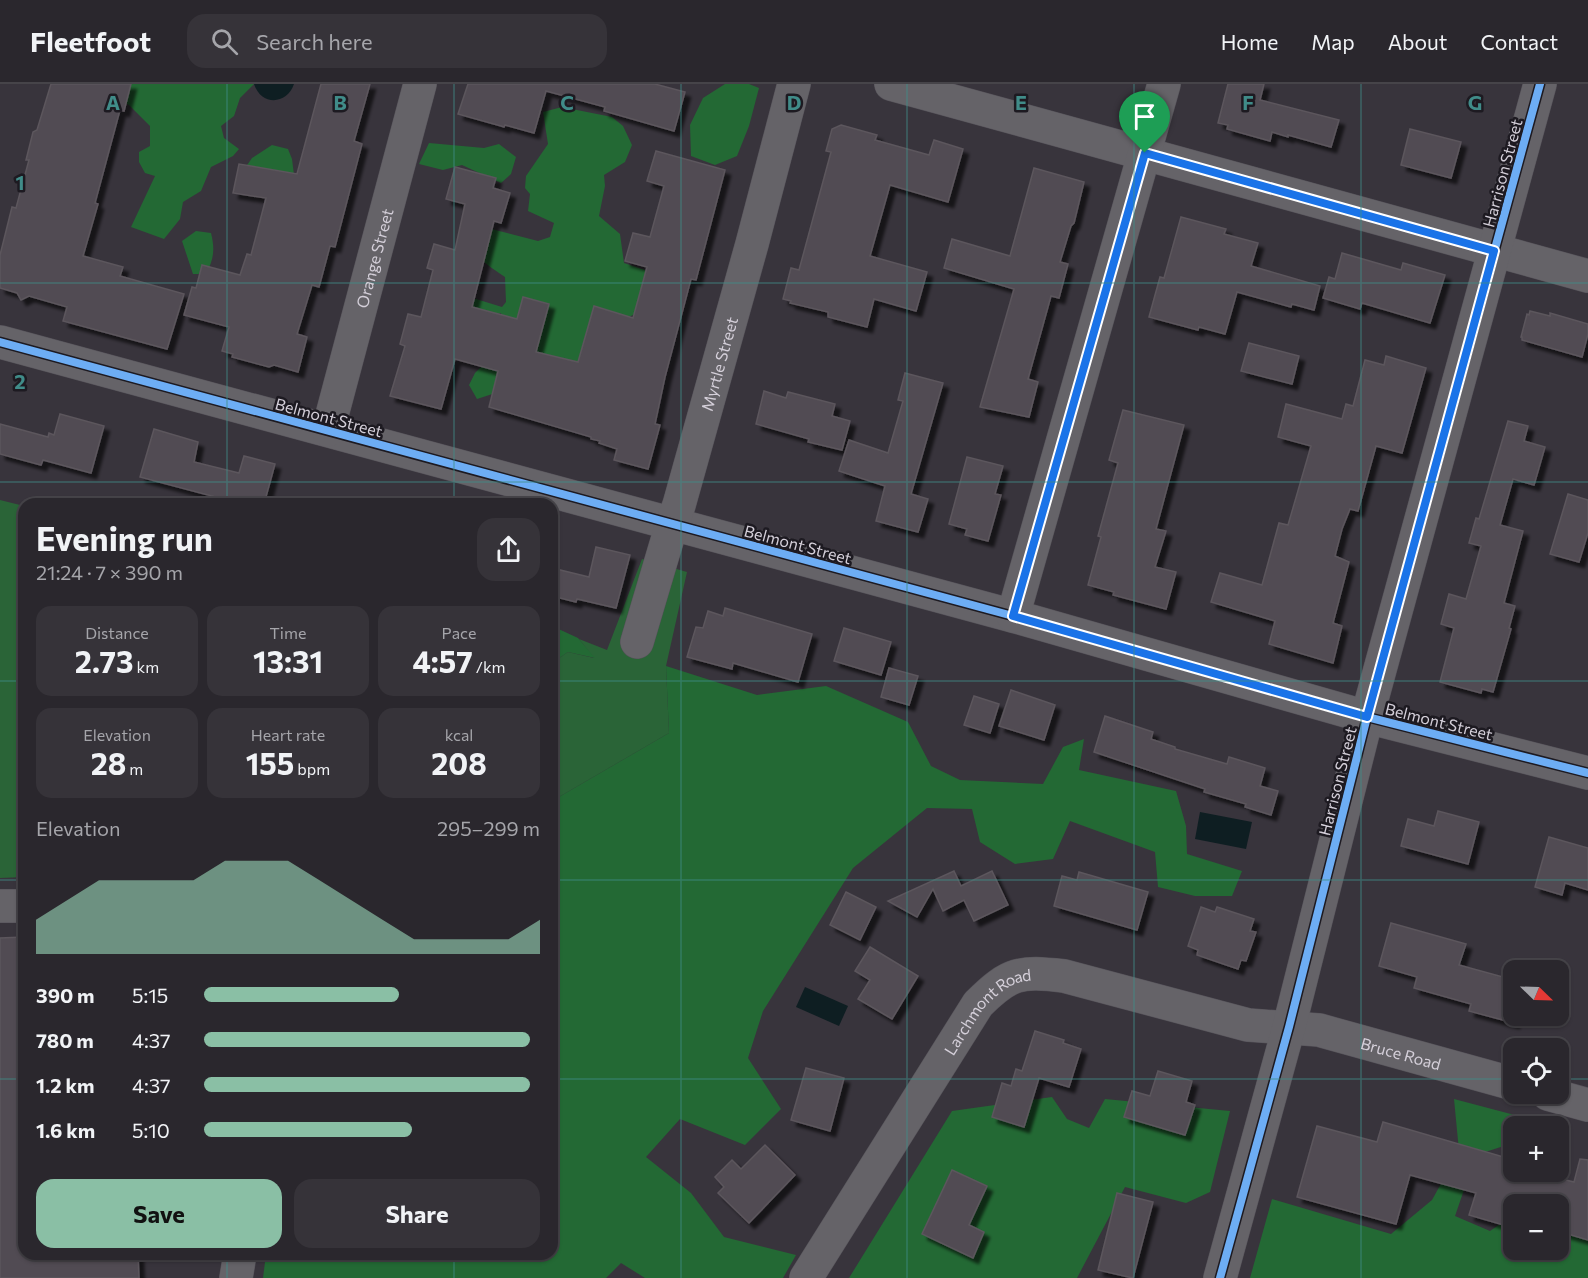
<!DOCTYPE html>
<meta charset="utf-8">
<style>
:root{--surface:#2a272d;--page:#363339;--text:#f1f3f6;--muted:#a5a5aa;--line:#464449;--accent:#8abfa5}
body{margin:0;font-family:Commissioner,sans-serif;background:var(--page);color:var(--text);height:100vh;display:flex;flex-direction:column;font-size:22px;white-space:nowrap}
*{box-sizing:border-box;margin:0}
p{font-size:20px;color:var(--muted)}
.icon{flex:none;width:33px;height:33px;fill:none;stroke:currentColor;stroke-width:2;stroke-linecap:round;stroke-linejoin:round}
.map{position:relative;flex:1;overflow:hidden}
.sheet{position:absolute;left:18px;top:414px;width:540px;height:762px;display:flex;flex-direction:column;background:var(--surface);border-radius:18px;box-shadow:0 2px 4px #0004,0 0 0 2px var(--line)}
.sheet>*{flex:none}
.needle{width:39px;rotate:113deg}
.fabs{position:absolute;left:1503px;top:876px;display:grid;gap:12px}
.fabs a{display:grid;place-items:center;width:66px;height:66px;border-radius:12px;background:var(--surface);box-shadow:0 2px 4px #0004,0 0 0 2px var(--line);font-size:30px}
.pin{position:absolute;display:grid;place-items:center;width:51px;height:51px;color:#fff;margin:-62px -26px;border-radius:50% 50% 50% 0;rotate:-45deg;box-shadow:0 0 6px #0007}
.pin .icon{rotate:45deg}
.round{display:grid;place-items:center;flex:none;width:63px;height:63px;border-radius:18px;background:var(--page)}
.overview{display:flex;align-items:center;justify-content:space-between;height:102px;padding:0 18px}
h1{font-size:33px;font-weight:700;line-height:45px}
.stats{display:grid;grid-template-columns:repeat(3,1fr);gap:9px;height:102px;padding:6px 18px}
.stats div{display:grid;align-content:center;border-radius:15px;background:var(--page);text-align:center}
.stats b{font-size:30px;font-weight:700}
.stats small{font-size:16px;font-weight:400}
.stats p{font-size:16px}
.chart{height:168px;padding:12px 18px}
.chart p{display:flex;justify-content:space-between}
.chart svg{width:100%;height:108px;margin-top:6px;fill:var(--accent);opacity:.7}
.button{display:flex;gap:12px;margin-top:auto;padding:12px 18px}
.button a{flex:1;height:69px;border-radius:18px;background:var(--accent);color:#111;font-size:24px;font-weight:700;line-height:69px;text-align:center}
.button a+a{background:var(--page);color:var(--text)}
ul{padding:0 18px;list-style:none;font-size:20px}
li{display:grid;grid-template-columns:96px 72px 1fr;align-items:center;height:45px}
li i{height:15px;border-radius:8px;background:var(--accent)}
header{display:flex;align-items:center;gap:36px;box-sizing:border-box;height:84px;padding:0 30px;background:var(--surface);border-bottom:2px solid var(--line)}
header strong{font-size:28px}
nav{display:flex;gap:33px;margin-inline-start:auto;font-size:21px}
.search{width:420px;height:54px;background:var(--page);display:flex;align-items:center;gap:15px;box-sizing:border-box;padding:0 21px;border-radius:18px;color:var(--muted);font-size:22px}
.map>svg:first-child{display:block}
.green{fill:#2a6437}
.forest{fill:#236934}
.water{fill:#0e1e22}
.building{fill:#514c52;stroke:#5c565d;stroke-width:1.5;filter:url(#shadow)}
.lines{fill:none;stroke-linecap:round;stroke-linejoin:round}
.minor-casing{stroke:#56535a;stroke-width:34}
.minor{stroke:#656368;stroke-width:33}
.cycleway-casing{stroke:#1d1a21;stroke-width:11}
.cycleway{stroke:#6dadf4;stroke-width:8}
.route-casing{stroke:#fff;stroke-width:12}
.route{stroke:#1a73e8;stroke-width:8}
.grid{fill:none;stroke:#408c89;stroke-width:1.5;stroke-opacity:0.55}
.labels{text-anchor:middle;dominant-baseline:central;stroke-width:5;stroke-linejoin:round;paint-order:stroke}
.street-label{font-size:16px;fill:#d4cfd9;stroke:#1d1a21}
.grid-label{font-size:20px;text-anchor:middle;font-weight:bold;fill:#408c89;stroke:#1d1a21;stroke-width:5;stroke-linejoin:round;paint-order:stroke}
</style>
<header>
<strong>Fleetfoot</strong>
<div class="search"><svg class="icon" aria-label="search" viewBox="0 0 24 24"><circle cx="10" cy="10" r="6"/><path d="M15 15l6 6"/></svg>Search here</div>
<nav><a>Home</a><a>Map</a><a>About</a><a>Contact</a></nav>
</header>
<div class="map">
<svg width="1588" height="1194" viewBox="0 0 1588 1194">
<defs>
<filter id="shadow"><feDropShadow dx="5.5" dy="5.5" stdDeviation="1.5" flood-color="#0009"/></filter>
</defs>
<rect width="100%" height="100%" fill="#38343c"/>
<g class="green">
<path d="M0,416L24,422V793L0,794Z"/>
<path d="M642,475L687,488L666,582L669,649L552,717V579L568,568L594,574L579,555L607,566Z"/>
</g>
<g class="forest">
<path d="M112,0H254L240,14L234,32L221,42L224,54L239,65L233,72L211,83L201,107L183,118L180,135L164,155L131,143L155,92L145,89L139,78V68L150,62V42L129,21L112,12Z"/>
<path d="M725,0H749L759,4L749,42L737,72L715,81L691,72L690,41L703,14Z"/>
<path d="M562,23L612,33L623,42L632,61L625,78L604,91L605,102L599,132L620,150L624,179L645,186L648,204L646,219L633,231L617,238L623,267L477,315L469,301L475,289L496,268L503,242L501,229L482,234L446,222L476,215L502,223L506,218L505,193C478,175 474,173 472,140L538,157L550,153L554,139L528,127L530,110L525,104L526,92L548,60L543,28Z"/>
<path d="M429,59L484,64L499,60L516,73L511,90L501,99L462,81L443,86L419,80Z"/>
<path d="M272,61L288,65L292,75L294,91L243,87L252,74Z"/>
<path d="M196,147L211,149C215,165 214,175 206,190H193L182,157Z"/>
<path d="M552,542L578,554L595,574L568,568L552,579Z"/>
<path d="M666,582L757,611L826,602L908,638L931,682L960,696L1043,700L1063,663L1084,655L1079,686L1176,707L1186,742L1187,770L1242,787L1232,812H1195L1158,803L1155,768L1070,737L1053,775L1015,780L980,758L972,725L927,724L853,784L763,927L748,974L781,1025L745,1061L680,1035L646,1073L691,1109L724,1153L796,1171L783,1194H645L621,1179L606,1194H263L266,1170H552V717L669,649Z"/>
<path d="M1052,1013L1067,1035L1089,1044L1105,1015L1230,1027L1210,1108L1186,1119L1125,1103L1077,1194H849L952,1027Z"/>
<path d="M1454,1015L1534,1036L1532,1042H1514L1513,1059L1476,1071L1455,1132L1490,1147L1513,1131L1514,1166H1558V1120H1529L1550,1107L1588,1127V1194H1250L1272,1115L1391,1150L1432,1116L1459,1067Z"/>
</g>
<g class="water">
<path d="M254,0H294C287,21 261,22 254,0Z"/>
<path d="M1200,728L1252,738L1246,765L1195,755Z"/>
<path d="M805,903L848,922L839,942L796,923Z"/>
</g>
<g class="building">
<path d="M51,0H131L124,27L120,26L95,119L98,120L83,172L123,183L120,192L184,210L167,265L63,237L67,223L29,212L21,216L17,209L0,204V171L12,123L16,124L29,76H26L33,48L37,46Z"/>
<path d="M321,0H370L354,57L362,60L335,163L330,162L319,203L312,201L297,250L307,253L298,288L274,281L269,283L232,273L233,270L222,267L229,243L184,231L192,203L196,204L202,181L240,191L247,170L251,171L266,114L233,109L239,80L297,90Z"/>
<path d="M468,0H655L685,8L674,47L604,27L605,23L546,7L534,49L505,41L504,43L501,42L458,30Z"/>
<path d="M1228,0H1264L1260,16L1339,36L1331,63L1288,51V53L1272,48L1270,57L1227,45L1228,41L1218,39Z"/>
<path d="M841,41L877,51L875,56L929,71L934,56L963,65L948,118L890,101L870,172L927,188L916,227L874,215L867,243L828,233V228L790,219L791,217L783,215L791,184L799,186L831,68L826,67L832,45Z"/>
<path d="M1410,45L1461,58L1451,94L1401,81Z"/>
<path d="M656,67L725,86L696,196L691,195L665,293L655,340L660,341L648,385L614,376L617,365L599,359L600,357L591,355V353L489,323L498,287L455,275L441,325L390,312L405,262L400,260L408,230L421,233L433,186L427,184L434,160L455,166L465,120L446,115L455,83L496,94L493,104L510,109L501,139L494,137L472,223L517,235L523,213L549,220L536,268L578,278L594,222L633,234L647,183L625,177L633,149L650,153L664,102L647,97Z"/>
<path d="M1034,84L1084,98L1074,139L1071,142L1060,178L1068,180L1059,214L1051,212L1028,295L1038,298L1029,333L980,323L1014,205L944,184L952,155L1010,172Z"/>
<path d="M1181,133L1226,145L1224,150L1258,159L1251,182L1320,202L1314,226L1292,220L1291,223L1237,208L1225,250L1199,243L1198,246L1149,233L1160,193L1164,194Z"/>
<path d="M1342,169L1401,186L1403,179L1445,191L1430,239L1362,219L1360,225L1323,214L1329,193L1335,195Z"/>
<path d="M1530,227L1550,232V229L1588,240V250L1582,273L1522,256V253H1521L1527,230L1529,231Z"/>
<path d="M1249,259L1299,272L1292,300L1241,287Z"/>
<path d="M1386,272L1426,284L1402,369L1376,362L1358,427L1350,425L1342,445L1335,472L1349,478L1333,539L1342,542L1333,579L1269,560L1275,537L1211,518L1220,489L1262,501L1279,439L1288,441L1311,362L1278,353L1286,320L1342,335L1346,320L1353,322L1365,276L1384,281Z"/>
<path d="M905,289L943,299L911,410L928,415L918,448L876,437L885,402L839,387L849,356L888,369L903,317L898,316Z"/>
<path d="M764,307L786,314L788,308L835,320L832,332L850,337L842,366L808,358L809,355L756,340Z"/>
<path d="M1123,326L1184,341L1156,445L1166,447L1155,483L1176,488L1166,525L1113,511L1114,508L1088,501L1101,453L1098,452L1118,379L1109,376Z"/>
<path d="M60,330L104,342L91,389L43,376L41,381L0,370V340L48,353L49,349L54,351Z"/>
<path d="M1508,337L1528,342L1524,357L1545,363L1534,401L1513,395L1500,441L1523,447L1504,519L1515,522L1509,544L1511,545L1493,608L1482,605L1481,609L1440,598L1454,544L1441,540L1449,510L1466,515L1481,462L1469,459L1476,434L1479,435Z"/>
<path d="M154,345L198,358L194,378L239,389L244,372L275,380L264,420H226L227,416L140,393Z"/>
<path d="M967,373L1003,382L995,410L1001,411L988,457L965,451L967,445L949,440Z"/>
<path d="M1568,410L1588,416V449L1579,478L1550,470Z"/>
<path d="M596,463L630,471L616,524L577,515L576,518L552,512V484L589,493Z"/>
<path d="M725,524L812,550L798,598L733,579L732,585L687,573L696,543L703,544L708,527L723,532Z"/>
<path d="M844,544L891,558L881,591L834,577Z"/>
<path d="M889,584L918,592L909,621L881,613Z"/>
<path d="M1011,606L1055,621L1044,656L999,642Z"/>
<path d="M974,612L999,620L990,649L964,641Z"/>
<path d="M1105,632L1153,648L1151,655L1175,663V665L1227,680L1229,673L1265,684L1260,702L1278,707L1271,731L1245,723L1246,720L1204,708L1205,705L1094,668Z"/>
<path d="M1438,727L1479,738L1468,780L1401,762L1408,735L1434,742Z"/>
<path d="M1549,753L1588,764V806L1565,799L1562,811L1535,803Z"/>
<path d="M954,787L961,802L992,787L1008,821L974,837L964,816L943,827L933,805L917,833L888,817Z"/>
<path d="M1079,788L1148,808L1137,846L1054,822L1062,792L1077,796Z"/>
<path d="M846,808L876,823L860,856L830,841Z"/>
<path d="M1201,823L1215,828L1217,823L1254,835L1250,847L1256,848L1246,877L1241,876L1238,885L1197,871L1198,866L1188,862Z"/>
<path d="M1391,839L1466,860L1459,881L1514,896V939L1469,927L1471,920L1414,904L1417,893L1379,882Z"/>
<path d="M24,853V1170H138L139,1194H0V854Z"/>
<path d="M870,863L918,892L892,935L858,915L870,896L855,887Z"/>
<path d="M1035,947L1064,956L1063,959L1081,965L1069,1003L1039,994L1024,1043L992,1033L1002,999L1011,1002L1016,985L1022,987Z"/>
<path d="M806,984L844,994L830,1047L791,1036Z"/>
<path d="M1158,987L1192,997L1186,1018L1195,1021L1185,1051L1124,1033L1132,1007L1150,1012Z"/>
<path d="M1383,1038L1514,1076V1088H1533L1574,1098L1580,1075L1588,1076V1156L1561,1148L1568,1120H1514V1144L1469,1131L1476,1109L1410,1091L1396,1140L1297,1113L1317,1042L1377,1058Z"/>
<path d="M765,1061L795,1091L749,1139L718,1109L724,1103L715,1093L732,1076L741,1085Z"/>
<path d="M952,1086L987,1102L969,1141L984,1148L973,1174L922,1150Z"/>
<path d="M1117,1109L1153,1118L1133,1194L1098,1186Z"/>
</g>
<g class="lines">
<defs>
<g id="minor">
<path d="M891,0L1588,192"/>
<path d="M0,258L1013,532L1367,633L1588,689"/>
<path id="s1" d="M328,346L420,0"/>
<path d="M1013,532L1164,0"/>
<path id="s2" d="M637,558L672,440L679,421L752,160L794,0"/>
<path d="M0,822H24"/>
<path d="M1548,1010L1588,1021"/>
<path d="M236,1194L240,1170"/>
<path id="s3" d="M806,1194L978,920C1010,888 1020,887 1064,892L1248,941L1319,946L1514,1000"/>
<path d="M1220,1194L1289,943L1367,633L1540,0"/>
</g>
</defs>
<use href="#minor" class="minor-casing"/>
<use href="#minor" class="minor"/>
<defs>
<g id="cycleway">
<path d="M0,258L1013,532L1367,633L1588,689"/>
<path d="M1220,1194L1289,943L1367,633L1540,0"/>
</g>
</defs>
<use href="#cycleway" class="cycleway-casing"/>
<use href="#cycleway" class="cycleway"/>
</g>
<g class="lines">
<defs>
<path id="route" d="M1145,69L1494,167L1367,633L1013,532Z"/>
</defs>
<use href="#route" class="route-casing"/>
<use href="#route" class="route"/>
</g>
<path class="grid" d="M227,0V420M454,0V420M681,0V1194M907,0V1194M1134,0V1194M1361,0V1194M0,199H1588M0,398H1588M0,597H24M552,597H1588M0,796H24M552,796H1588M0,995H24M552,995H1514M1558,995H1588M227,1170V1194M454,1170V1194"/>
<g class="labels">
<g class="street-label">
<text transform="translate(1502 89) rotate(-75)">Harrison Street</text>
<text stroke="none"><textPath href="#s1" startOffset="178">Orange Street</textPath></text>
<text stroke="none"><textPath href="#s2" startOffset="290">Myrtle Street</textPath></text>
<text transform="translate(329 333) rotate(15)">Belmont Street</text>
<text transform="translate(798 460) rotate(15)">Belmont Street</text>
<text transform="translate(1439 637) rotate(14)">Belmont Street</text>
<text transform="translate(1337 697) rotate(-76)">Harrison Street</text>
<text stroke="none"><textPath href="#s3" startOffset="326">Larchmont Road</textPath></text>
<text stroke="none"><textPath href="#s3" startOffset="766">Bruce Road</textPath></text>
</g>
</g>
<g class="grid-label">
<text x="113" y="26">A</text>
<text x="340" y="26">B</text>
<text x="567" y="26">C</text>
<text x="794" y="26">D</text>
<text x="1021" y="26">E</text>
<text x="1248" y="26">F</text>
<text x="1475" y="26">G</text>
<text x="20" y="106">1</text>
<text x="20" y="305">2</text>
</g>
</svg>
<div class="fabs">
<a><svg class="needle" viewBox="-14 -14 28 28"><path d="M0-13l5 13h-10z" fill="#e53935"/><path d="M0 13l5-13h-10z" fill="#a5a5aa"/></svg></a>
<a><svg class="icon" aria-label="locate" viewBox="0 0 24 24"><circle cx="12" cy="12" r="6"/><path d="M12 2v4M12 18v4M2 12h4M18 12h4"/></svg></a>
<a>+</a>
<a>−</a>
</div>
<div class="pin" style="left:1145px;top:69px;background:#1e9e55"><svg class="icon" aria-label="arrive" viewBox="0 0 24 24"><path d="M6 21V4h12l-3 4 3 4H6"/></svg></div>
<section class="sheet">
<div class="overview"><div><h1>Evening run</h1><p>21:24 · 7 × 390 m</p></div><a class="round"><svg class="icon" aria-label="share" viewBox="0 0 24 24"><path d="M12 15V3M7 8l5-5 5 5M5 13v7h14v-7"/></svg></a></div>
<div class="stats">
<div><p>Distance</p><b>2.73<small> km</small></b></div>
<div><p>Time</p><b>13:31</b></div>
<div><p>Pace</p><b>4:57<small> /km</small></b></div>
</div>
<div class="stats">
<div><p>Elevation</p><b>28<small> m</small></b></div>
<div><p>Heart rate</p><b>155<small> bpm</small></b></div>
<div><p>kcal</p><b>208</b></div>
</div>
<div class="chart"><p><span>Elevation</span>295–299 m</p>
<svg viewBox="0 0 160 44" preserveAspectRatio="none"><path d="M0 44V30L10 22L20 14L30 14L40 14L50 14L60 6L70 6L80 6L90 14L100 22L110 30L120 38L130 38L140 38L150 38L160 30V44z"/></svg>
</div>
<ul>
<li><b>390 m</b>5:15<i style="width:58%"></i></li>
<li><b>780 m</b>4:37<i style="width:97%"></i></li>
<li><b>1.2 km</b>4:37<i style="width:97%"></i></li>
<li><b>1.6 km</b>5:10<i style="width:62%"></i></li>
</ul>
<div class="button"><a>Save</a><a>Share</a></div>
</section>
</div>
